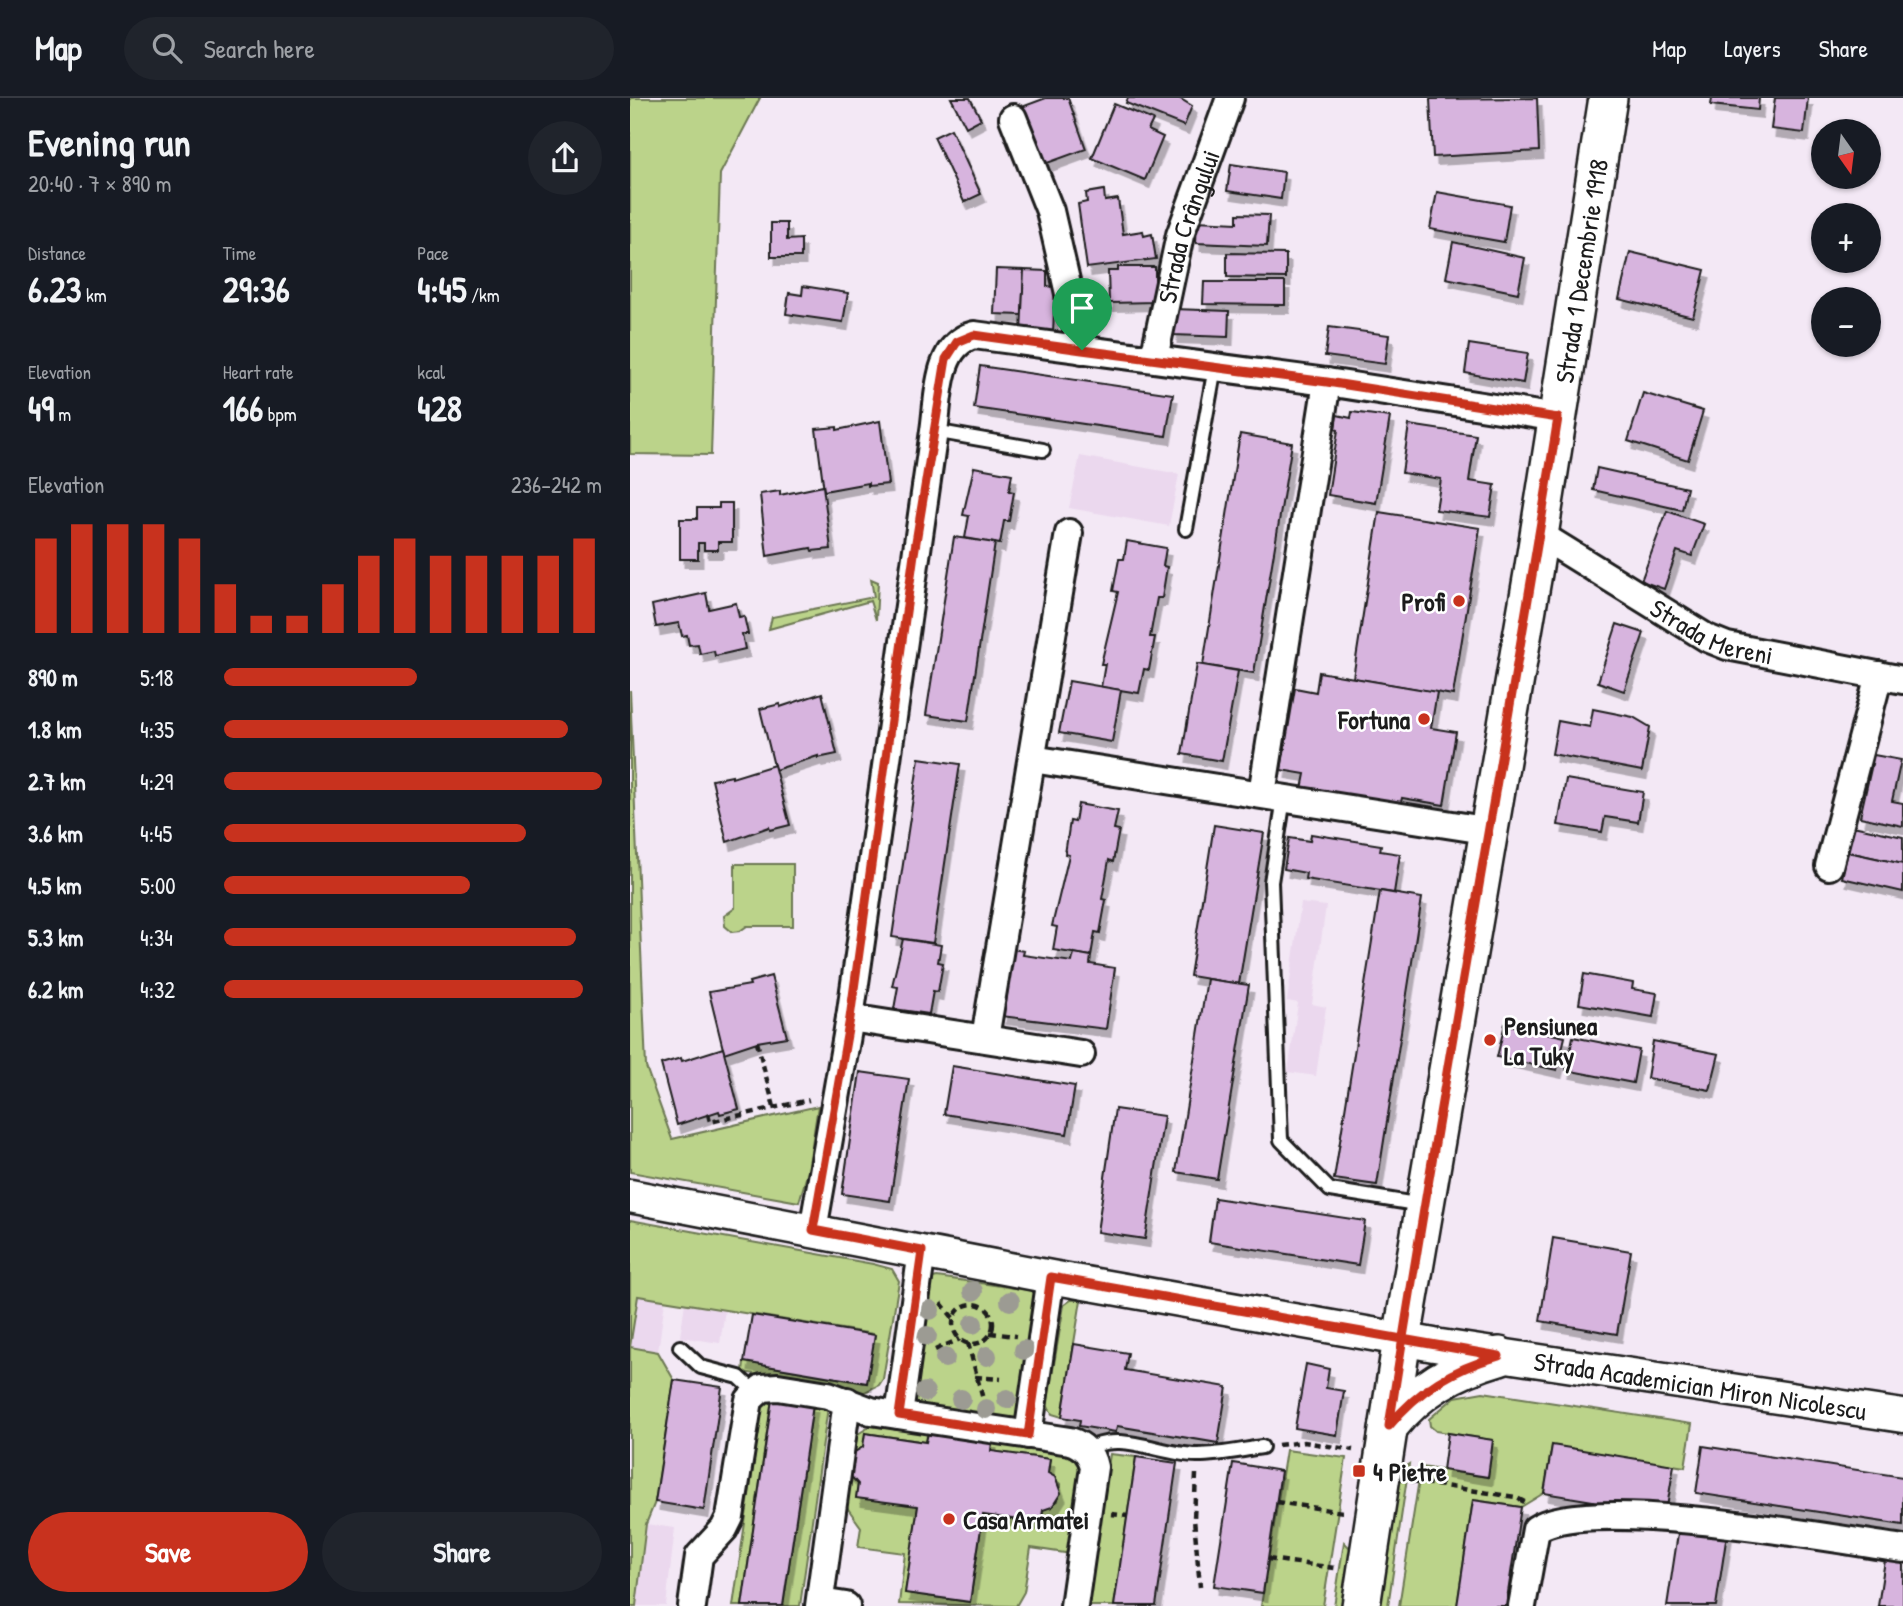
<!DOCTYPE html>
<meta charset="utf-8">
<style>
:root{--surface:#171b24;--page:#20242c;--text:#f1f3f6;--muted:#9ea1a6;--line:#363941;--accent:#c8321e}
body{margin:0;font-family:"Patrick Hand",sans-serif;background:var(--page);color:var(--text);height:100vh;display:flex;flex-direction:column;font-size:26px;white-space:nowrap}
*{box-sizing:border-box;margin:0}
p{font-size:23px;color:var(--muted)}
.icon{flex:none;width:38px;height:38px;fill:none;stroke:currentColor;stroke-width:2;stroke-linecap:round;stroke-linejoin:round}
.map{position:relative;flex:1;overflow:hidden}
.panel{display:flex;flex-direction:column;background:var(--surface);width:630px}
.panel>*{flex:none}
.needle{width:46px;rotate:166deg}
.controls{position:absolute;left:1181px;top:21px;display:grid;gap:14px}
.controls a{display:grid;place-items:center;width:70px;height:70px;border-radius:50%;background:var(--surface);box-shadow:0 2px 5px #0004;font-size:35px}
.pin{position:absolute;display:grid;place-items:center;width:60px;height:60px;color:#fff;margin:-72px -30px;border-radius:50% 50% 50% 0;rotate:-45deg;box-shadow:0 0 7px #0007}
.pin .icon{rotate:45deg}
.round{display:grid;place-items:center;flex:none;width:74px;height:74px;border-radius:37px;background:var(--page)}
.overview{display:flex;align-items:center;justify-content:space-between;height:119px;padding:0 28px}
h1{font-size:38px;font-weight:700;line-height:52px}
.stats{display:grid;grid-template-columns:repeat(3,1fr);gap:10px;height:119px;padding:7px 28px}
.stats div{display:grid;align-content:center}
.stats b{font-size:35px;font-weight:700}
.stats small{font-size:19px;font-weight:400}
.stats p{font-size:19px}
.chart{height:196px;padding:14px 28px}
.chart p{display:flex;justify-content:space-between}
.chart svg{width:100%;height:126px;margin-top:7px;stroke:var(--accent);stroke-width:6}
.cta{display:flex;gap:14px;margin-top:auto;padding:14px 28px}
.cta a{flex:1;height:80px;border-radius:42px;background:var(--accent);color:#fff;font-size:28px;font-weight:700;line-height:80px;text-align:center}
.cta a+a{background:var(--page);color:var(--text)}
ul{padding:0 28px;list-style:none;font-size:23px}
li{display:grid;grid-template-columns:112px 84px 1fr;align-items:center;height:52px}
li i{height:18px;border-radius:9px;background:var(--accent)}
header{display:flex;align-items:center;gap:42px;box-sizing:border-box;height:98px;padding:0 35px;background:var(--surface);border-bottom:2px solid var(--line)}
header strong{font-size:33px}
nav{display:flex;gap:38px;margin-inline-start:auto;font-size:24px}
.search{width:490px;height:63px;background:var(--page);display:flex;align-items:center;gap:18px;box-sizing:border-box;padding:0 24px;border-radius:38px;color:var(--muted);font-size:26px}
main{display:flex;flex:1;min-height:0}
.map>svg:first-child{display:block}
.built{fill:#ebd8ee}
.green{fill:#bbd38a;stroke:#6c7853;stroke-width:2}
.building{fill:#d7b4de;stroke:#1c1c1c;stroke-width:2;filter:url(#shadow)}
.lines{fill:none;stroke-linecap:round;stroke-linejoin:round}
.service-casing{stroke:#1c1c1c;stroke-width:18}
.minor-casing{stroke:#1c1c1c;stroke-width:32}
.tertiary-casing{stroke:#1c1c1c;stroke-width:37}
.secondary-casing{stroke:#1c1c1c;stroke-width:42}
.path{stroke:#1c1c1c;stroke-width:4.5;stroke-dasharray:7 5;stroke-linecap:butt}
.service{stroke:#fff;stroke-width:12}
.minor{stroke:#fff;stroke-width:26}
.tertiary{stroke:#fff;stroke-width:32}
.secondary{stroke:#fff;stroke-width:37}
.tree{fill:#9c9b93}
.route-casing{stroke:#fff;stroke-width:14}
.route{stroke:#c8321e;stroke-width:9}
.poi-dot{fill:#c8321e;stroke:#fff;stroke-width:2.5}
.labels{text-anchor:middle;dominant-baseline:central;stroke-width:5;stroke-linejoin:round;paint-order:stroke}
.street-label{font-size:26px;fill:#1c1c1c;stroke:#fff}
.poi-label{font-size:26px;font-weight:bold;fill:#1c1c1c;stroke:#fff;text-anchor:start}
</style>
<header>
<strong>Map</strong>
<div class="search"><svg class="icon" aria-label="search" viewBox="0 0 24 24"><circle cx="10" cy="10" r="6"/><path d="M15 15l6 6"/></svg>Search here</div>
<nav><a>Map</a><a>Layers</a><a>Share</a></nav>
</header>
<main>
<section class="panel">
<div class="overview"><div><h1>Evening run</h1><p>20:40 · 7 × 890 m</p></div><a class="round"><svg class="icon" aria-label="share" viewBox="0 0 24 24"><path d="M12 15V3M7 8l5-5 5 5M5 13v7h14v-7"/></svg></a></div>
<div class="stats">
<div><p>Distance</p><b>6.23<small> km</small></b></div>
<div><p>Time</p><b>29:36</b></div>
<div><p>Pace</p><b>4:45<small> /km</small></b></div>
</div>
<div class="stats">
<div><p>Elevation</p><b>49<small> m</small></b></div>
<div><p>Heart rate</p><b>166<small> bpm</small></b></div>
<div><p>kcal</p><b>428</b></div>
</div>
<div class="chart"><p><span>Elevation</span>236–242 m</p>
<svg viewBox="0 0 160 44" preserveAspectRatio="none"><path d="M5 44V11M15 44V6M25 44V6M35 44V6M45 44V11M55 44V27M65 44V38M75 44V38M85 44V27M95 44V17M105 44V11M115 44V17M125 44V17M135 44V17M145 44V17M155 44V11"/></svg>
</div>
<ul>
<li><b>890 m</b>5:18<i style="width:51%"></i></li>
<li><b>1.8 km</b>4:35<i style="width:91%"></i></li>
<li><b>2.7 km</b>4:29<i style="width:100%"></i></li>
<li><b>3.6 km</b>4:45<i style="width:80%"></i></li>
<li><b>4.5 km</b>5:00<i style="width:65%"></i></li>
<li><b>5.3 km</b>4:34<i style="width:93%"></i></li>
<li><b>6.2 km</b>4:32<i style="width:95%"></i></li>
</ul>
<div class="cta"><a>Save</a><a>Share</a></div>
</section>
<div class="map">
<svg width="1273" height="1508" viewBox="0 0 1273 1508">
<defs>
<filter id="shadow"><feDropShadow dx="4.5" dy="8" stdDeviation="0" flood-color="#0004"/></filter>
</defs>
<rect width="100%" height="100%" fill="#f3e8f5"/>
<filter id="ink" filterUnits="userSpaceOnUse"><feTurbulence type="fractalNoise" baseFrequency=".0143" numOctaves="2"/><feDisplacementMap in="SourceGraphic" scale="14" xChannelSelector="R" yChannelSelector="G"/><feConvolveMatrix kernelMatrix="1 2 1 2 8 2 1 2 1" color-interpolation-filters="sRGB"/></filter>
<g filter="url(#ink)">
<g class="built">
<path d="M450,358L549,376L539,428L439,410Z"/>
<path d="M671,805L696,808L682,906L696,909L686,978L658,974L668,905L657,903Z"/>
<path d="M8,1198L35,1202L28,1254L0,1249Z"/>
<path d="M55,1205L95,1212L90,1245L50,1239Z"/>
<path d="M16,1426L45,1430L36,1508H6Z"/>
</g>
<g class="green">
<path d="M0,0H130L90,76L81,357L0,356Z"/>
<path d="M241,481L248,484L246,522L240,503L139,531L142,519L244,499Z"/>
<path d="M0,592L16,969L42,1041L188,1008L178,1073L169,1104L0,1074Z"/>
<path d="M105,766H163V828H117L110,833L102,834L95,828L94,818L105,810Z"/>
<path d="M0,1122L243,1166L262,1171L269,1183L253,1281L249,1287L235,1294L113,1274L114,1264L236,1285L244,1236L8,1198L0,1249L28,1254L44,1282L25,1404L16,1426L6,1508H0Z"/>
<path d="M307,1179L399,1192L406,1196L388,1322L283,1307L299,1181Z"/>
<path d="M441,1202H451L432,1319L422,1316L417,1307L434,1207Z"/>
<path d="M853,1294L1062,1326L1055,1369L922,1348L914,1395L891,1409L843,1402L827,1508H769L791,1369L858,1379L863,1342L806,1333L800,1328L799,1321L825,1299Z"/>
<path d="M133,1300L142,1301L112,1508H103Z"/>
<path d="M183,1307L198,1309L170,1508H153Z"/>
<path d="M249,1323L298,1329L296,1344L235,1335L233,1349L220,1357L217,1374L228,1386L226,1400L288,1408L275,1495L340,1504L353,1417L411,1425L413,1412L428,1403L430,1386L418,1375L420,1361L361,1353L363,1339L422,1346L453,1362L442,1456L401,1450L394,1494L386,1508L269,1506L275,1455L228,1449L231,1429L211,1401L218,1342Z"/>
<path d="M656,1352L716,1360L693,1508H631Z"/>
<path d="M480,1356L506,1359L484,1508H456Z"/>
<path d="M779,1366L758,1508H750L771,1371Z"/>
<path d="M714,1444L721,1451L712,1508H704Z"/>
</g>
<g class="building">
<path d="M321,0H340L351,21L336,29Z"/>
<path d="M416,0H438L456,51L409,68L389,10Z"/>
<path d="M498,0H549L562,8L554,28L496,5Z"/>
<path d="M907,0L909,53L803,59L800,1Z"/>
<path d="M1082,0H1129L1128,12L1081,7Z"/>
<path d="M1145,0H1178L1174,35L1141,31Z"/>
<path d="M484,6L523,22L518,32L533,39L515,82L462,60Z"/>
<path d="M321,31L351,96L334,104L304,39Z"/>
<path d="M601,66L654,74L651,101L597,93Z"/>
<path d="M474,92L475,103L488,101L493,136L513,133L514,138L522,136L526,161L457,170L448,106L457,104L456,95Z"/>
<path d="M807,94L880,107L874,144L800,131Z"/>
<path d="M607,116L639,117L637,148L566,145L567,123L607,125Z"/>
<path d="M141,125H157V142L171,141V159H141Z"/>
<path d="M823,144L895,160L888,195L816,180Z"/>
<path d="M1000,154L1075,172L1063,219L989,201Z"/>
<path d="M597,155L656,156V180L597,179Z"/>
<path d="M488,169H525V204L479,205L478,173H488Z"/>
<path d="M366,171L394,172L392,217L364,216Z"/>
<path d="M394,172L417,173V188L425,189L423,236L391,234Z"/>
<path d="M574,184H655V207L573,206Z"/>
<path d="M173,188L218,195L213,224L156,216L159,195L172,197Z"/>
<path d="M544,211L599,213L598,239L543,237Z"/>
<path d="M699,229L759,237L755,266L695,258Z"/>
<path d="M839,246L898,255L893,285L835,275Z"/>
<path d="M350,268L543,296L536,338L344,310Z"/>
<path d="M1013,295L1073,313L1058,362L998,343Z"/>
<path d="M722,314L760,319L746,405L698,397L708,332L705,331L707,317L721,320Z"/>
<path d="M250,323L258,386L238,388V385L194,393L186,331L207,329V332Z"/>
<path d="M779,327L846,337L839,383L865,387L860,419L806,412L811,381L772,375Z"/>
<path d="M610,336L662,345L624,575L573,567Z"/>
<path d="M344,369L382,376L379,393L384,394L379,423H374L370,446L335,440L339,418L333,417Z"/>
<path d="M967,370L1057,390L1052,412L963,392Z"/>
<path d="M193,388L201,451L182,453L181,450L137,458L130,396L150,393V397Z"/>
<path d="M89,405H102V444H88V452H74V445H68V461H50V421H67V410H89Z"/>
<path d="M1037,413L1074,426L1062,458L1047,453L1034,491L1011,483Z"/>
<path d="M749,414L850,430L823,597L723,580Z"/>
<path d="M324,439L365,445L338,623L296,617Z"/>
<path d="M497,443L536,450L533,468L537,469L532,500H527L520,539H525L519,572L514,571L509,595L471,589L475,566H471L488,494L483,493L489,461H494Z"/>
<path d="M76,495L79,511L106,505L109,519L114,518L118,536H112L115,551L85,558L84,553L70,556L68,546L59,547L57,537L52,538L49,525L26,529L22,507Z"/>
<path d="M987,526L1014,535L994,593L968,584Z"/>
<path d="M567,566L608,573L592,663L552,656Z"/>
<path d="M689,574L807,594L801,630L826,634L814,707L772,700L770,708L672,691L675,676L651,672L665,590L686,594Z"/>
<path d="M439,583L491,592L482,644L429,635Z"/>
<path d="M192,595L207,656L188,660V658L145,672L130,611L150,606V609Z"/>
<path d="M963,611L1003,619L1020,629L1012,673L922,656L928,623L960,629Z"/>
<path d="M1244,657L1271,662L1262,703L1273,705V728L1230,719Z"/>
<path d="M289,660L330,666L303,845L262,839Z"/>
<path d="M144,667L160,727L140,732L139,729L97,744L82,682L102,678V680Z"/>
<path d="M936,681L1013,694L1008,724L975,719L972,734L928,727Z"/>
<path d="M448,706L488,713L484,731L489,732L483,764L479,762L472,801L476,802L470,835L465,834L461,858L423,852L427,829L422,828L439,757L435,756L440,723L445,724Z"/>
<path d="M584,727L634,735L609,886L560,878Z"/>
<path d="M1223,728L1273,739V766L1218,754Z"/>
<path d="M681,736L751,747L750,753L770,756L764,795L675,781L676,775L654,771L659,740L680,743Z"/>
<path d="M1218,754L1273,766V794L1212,780Z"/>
<path d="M750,793L792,800L747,1087L704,1081Z"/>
<path d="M273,841L311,847L308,864L313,865L308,894L303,893L299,916L264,911L268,889L262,888Z"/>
<path d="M382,851L394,853L393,857L442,864L444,855L461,858L460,866L485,870L476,931L371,918L376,906Z"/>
<path d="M954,876L1003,885L1002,891L1027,895L1023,919L949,906Z"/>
<path d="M141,878L157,939L127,944L94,955L79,894L120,887L119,884Z"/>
<path d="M577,881L619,887L587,1081L546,1074Z"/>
<path d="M875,926L935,939L927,972L867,959Z"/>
<path d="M943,939L1009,952L1003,985L936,972Z"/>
<path d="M1023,943L1089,956L1080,992L1017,980Z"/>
<path d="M93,950L109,1011L90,1016L89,1013L47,1027L31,966L51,960L52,963Z"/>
<path d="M322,968L445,988L437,1036L314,1016Z"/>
<path d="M230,974L279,981L260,1103L212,1096Z"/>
<path d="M485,1011L534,1018L515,1141L467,1134Z"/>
<path d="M585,1100L735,1123L728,1167L579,1144Z"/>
<path d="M923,1140L1001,1153L987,1236L910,1223Z"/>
<path d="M122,1217L245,1237L237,1285L114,1264Z"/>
<path d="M444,1246L498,1255L495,1272L597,1289L588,1345L487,1328L486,1334L449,1328L450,1322L432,1319Z"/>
<path d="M676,1266L699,1271L696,1290L714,1293L707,1337L665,1330Z"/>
<path d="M44,1282L92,1289L74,1412L25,1404Z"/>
<path d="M142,1301L183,1307L153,1508H112Z"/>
<path d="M235,1335L296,1344L298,1335L362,1343L361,1353L420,1361L418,1375L425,1379L431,1395L422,1409L413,1412L411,1425L353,1417L340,1504L275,1495L288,1408L226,1400L228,1386L217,1374L220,1357L233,1349Z"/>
<path d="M818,1335L863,1342L858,1379L813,1372Z"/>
<path d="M922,1347L1044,1367L1036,1415L914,1395Z"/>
<path d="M1073,1348L1273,1379V1427L1066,1395Z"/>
<path d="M506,1359L547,1365L526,1508H484Z"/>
<path d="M603,1365L651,1373L633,1495L584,1488Z"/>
<path d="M843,1402L891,1409L876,1508H827Z"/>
<path d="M1049,1429L1097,1436L1086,1508H1037Z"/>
<path d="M1255,1462L1273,1465V1508H1248Z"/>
</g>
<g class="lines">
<defs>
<g id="service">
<path d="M304,333L413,352"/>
<path d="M556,431L585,269"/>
<path d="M654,700L641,784L651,1042L700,1092L792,1107"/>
<path d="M50,1249L71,1269L109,1279L125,1294"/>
<path d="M457,1352C488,1331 533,1358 568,1357C589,1357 611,1352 632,1349"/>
</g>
<g id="minor">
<path d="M383,20L420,113L452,252"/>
<path id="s1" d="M524,260L550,137L600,0"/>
<path id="s2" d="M909,436L1077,540L1097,548L1273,582"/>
<path d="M402,661L861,733"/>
<path d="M632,696L697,284"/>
<path d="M1199,768L1249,577"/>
<path d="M220,920L451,956"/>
<path d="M355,940L439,435"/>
<path d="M183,1132L220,920L304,333C309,301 306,247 344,237L697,284L928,320"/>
<path d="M269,1317L292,1153"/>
<path d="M398,1337L421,1179"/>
<path d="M190,1504L216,1508"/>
<path d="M62,1508L69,1458L94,1431L100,1419L119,1302L132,1290L148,1289L198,1297L241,1313L440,1343C453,1347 461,1355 464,1369L444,1508"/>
<path d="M189,1508L217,1303"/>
<path d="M892,1508L906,1431C957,1396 1204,1441 1273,1451"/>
</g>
<g id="tertiary">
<path id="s3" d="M0,1098L421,1179L804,1247L1273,1318"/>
</g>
<g id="secondary">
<path d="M759,1328C789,1291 824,1271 869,1258"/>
<path id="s4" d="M731,1508L772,1241L903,475L978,0"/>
</g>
</defs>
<use href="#service" class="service-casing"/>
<use href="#minor" class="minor-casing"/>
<use href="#tertiary" class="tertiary-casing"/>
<use href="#secondary" class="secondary-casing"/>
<g class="path">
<path d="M127,944L144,1009"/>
<path d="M78,1016L80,1024L179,1002"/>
<path d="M311,1205L324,1221"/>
<circle cx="343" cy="1226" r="20"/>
<path d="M360,1235L386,1238"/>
<path d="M338,1245L354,1305"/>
<path d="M305,1252L330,1241"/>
<path d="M345,1279L371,1281"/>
<path d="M648,1347L674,1344L723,1352"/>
<path d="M566,1376L564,1421L570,1489"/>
<path d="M782,1383L885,1399L898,1406"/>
<path d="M646,1404L713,1414"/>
<path d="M481,1416L498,1418"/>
<path d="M638,1461L705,1470"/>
</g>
<use href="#service" class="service"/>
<use href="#minor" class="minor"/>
<use href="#tertiary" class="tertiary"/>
<use href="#secondary" class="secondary"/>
</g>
<g class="tree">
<circle cx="343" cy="1193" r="10"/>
<circle cx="380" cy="1203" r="10"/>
<circle cx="300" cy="1212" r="10"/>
<circle cx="343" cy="1226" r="10"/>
<circle cx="297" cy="1238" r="10"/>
<circle cx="394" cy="1252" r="10"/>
<circle cx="357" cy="1258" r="10"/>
<circle cx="315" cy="1260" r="10"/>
<circle cx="295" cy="1294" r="10"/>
<circle cx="331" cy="1301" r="10"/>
<circle cx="377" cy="1301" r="10"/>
<circle cx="356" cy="1311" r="10"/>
</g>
</g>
<g class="lines" filter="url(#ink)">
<defs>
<path id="route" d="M452,252L344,237L327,244L316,261L284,456L220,920L183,1132L292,1153L269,1317L398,1337L421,1179L772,1241L869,1258C824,1271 789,1291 759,1328C811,991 874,656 928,320L697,284L452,252"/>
</defs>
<use href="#route" class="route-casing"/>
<use href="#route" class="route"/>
</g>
<g class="poi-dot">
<circle cx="829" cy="503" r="7"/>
<circle cx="794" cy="621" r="7"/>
<circle cx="860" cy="942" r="7"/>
<rect x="722" y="1366" width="14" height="14" rx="3.5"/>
<circle cx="319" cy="1421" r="7"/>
</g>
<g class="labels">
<g class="street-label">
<text stroke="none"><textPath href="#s1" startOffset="136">Strada Crângului</textPath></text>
<text stroke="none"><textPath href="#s4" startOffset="1353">Strada 1 Decembrie 1918</textPath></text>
<text stroke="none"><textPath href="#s2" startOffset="200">Strada Mereni</textPath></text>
<text stroke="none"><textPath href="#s3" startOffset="1087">Strada Academician Miron Nicolescu</textPath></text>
</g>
<g class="poi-label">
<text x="815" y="503" text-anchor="end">Profi</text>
<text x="780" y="621" text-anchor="end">Fortuna</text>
<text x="874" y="927">Pensiunea<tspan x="874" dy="30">La Tuky</tspan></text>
<text x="743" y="1373">4 Pietre</text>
<text x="333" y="1421">Casa Armatei</text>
</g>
</g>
</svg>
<div class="controls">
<a><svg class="needle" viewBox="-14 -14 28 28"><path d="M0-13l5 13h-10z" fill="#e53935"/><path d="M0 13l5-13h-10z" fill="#9ea1a6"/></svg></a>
<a>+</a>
<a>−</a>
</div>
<div class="pin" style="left:452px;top:252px;background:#1e9e55"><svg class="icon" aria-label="arrive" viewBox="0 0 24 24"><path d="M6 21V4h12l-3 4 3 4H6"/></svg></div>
</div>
</main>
